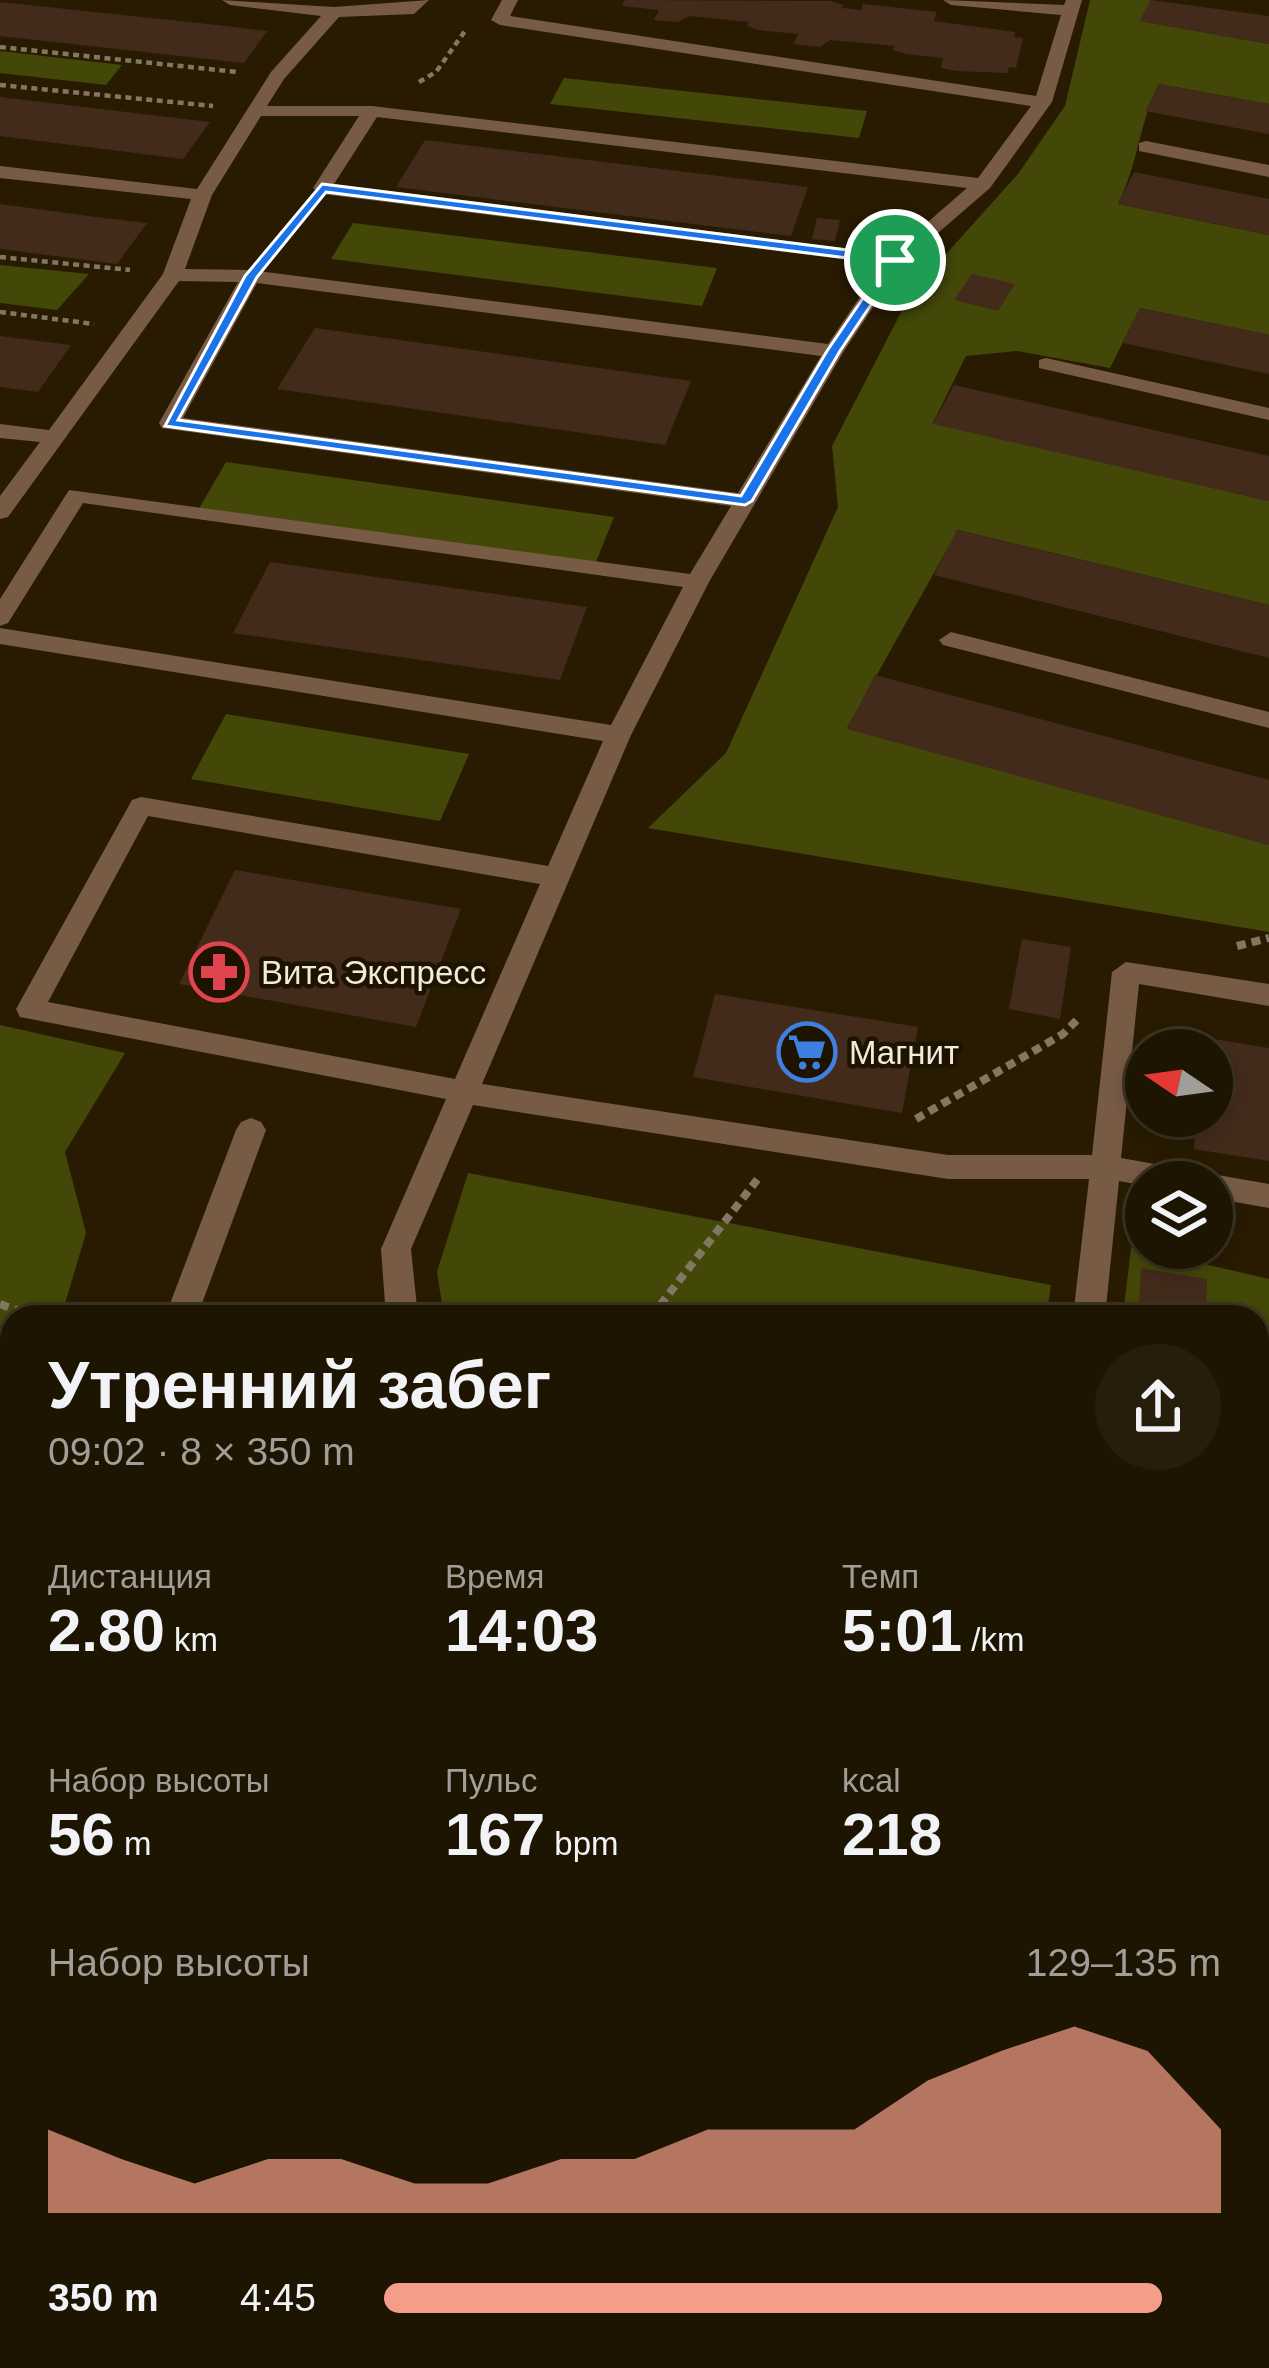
<!DOCTYPE html>
<html lang="ru">
<meta charset="utf-8">
<style>
:root{--surface:#1e1402;--page:#261d0c;--text:#f1f3f6;--muted:#a19e99;--line:#3c3324;--accent:#f49e8a}
body{margin:0;font-family:Helvetica,sans-serif;background:var(--page);color:var(--text);height:100vh;display:flex;flex-direction:column;font-size:45px;white-space:nowrap}
*{box-sizing:border-box;margin:0}
p{font-size:39px;color:var(--muted)}
.icon{flex:none;width:66px;height:66px;fill:none;stroke:currentColor;stroke-width:2;stroke-linecap:round;stroke-linejoin:round}
.map{position:relative;flex:1;overflow:hidden}
.sheet{position:absolute;left:0px;top:1305px;width:1269px;height:1065px;display:flex;flex-direction:column;background:var(--surface);border-radius:36px 36px 0 0;box-shadow:0 6px 18px #0003,0 0 0 3px var(--line)}
.sheet>*{flex:none}
.needle{width:78px;rotate:283deg}
.controls{position:absolute;left:1125px;top:1029px;display:grid;gap:24px}
.controls a{display:grid;place-items:center;width:108px;height:108px;border-radius:50%;background:var(--surface);box-shadow:0 6px 18px #0003,0 0 0 3px var(--line);font-size:60px}
.pin{position:absolute;display:grid;place-items:center;width:102px;height:102px;color:#fff;margin:-51px;border:6px solid #fff;border-radius:50%;box-shadow:0 3px 12px #0007}
.round{display:grid;place-items:center;flex:none;width:126px;height:126px;border-radius:63px;background:var(--page)}
.head{display:flex;align-items:center;justify-content:space-between;height:204px;padding:0 48px}
h1{font-size:66px;font-weight:600;line-height:90px}
.metrics{display:grid;grid-template-columns:repeat(3,1fr);gap:18px;height:204px;padding:12px 48px}
.metrics div{display:grid;align-content:center}
.metrics b{font-size:60px;font-weight:600}
.metrics small{font-size:33px;font-weight:400}
.metrics p{font-size:33px}
.chart{height:336px;padding:24px 48px}
.chart p{display:flex;justify-content:space-between}
.chart svg{width:100%;height:216px;margin-top:12px;fill:var(--accent);opacity:.7}
ul{padding:0 48px;list-style:none;font-size:39px}
li{display:grid;grid-template-columns:192px 144px 1fr;align-items:center;height:90px}
li i{height:30px;border-radius:15px;background:var(--accent)}
.map>svg:first-child{display:block}
.green{fill:#434808}
.building{fill:#432b1c}
.lines{fill:none;stroke-linecap:round;stroke-linejoin:round}
.path-far2{stroke:#817762;stroke-width:4.5;stroke-dasharray:6 4.5;stroke-linecap:butt}
.path-far1{stroke:#817762;stroke-width:8;stroke-dasharray:9 6;stroke-linecap:butt}
.path{stroke:#817762;stroke-width:9;stroke-dasharray:12 8;stroke-linecap:butt}
.lane{fill:#775b45;fill-rule:evenodd}
.secondary{fill:#aa7d5a;fill-rule:evenodd}
.route{fill:#1a73e8;stroke:#fff;stroke-width:3;fill-rule:evenodd}
.labels{text-anchor:middle;dominant-baseline:central;stroke-width:9;stroke-linejoin:round;paint-order:stroke}
.poi-label{font-size:33px;fill:#f2eadb;stroke:#1e1200;text-anchor:start}
</style>
<div class="map">
<svg width="1269" height="2368" viewBox="0 0 1269 2368">
<rect width="100%" height="100%" fill="#281b02"/>
<g class="green">
<path d="M1090,0H1151L1140,21L1269,44V104L1159,84C1139,123 1138,165 1118,204L1269,235V335L1140,308L1110,368L1017,351L966,356L933,423L1269,501V605L958,530L847,728L1269,845V932L648,828L726,753L838,507L832,446L911,293L1018,174L1065,106Z"/>
<path d="M0,51L122,65L106,85L0,73Z"/>
<path d="M564,78L867,111L859,138L550,104Z"/>
<path d="M353,223L717,268L702,306L331,259Z"/>
<path d="M0,265L89,274L57,310L0,303Z"/>
<path d="M226,462L614,517L594,567L197,512Z"/>
<path d="M226,714L469,754L440,821L191,779Z"/>
<path d="M0,1025L125,1053L65,1152L86,1233L61,1317H12V1343L0,1341Z"/>
<path d="M468,1173L1051,1285L1046,1317H444L437,1272Z"/>
<path d="M1131,1247L1269,1279V1564L1257,1562V1317H1123Z"/>
<path d="M1257,1667L1269,1669V1778L1257,1776Z"/>
<path d="M12,1920V2218L0,2229V1931Z"/>
</g>
<g class="building">
<path d="M625,0L830,1L843,5L842,8L861,10L863,4L937,12L934,21L1015,32L1014,37L1023,38L1016,68L1009,67L1008,73L956,71L941,68L943,58L905,54L893,50L895,46L830,40L820,47L794,44L798,34L758,30L747,26L749,22L689,16L678,22L654,20L659,10L622,6Z"/>
<path d="M1151,0L1269,16V44L1139,21Z"/>
<path d="M0,2L217,25L267,31L244,63L0,36Z"/>
<path d="M1159,84L1269,104V134L1145,111Z"/>
<path d="M0,97L210,122L183,159L0,136Z"/>
<path d="M425,140L808,187L791,236L396,187Z"/>
<path d="M1134,172L1269,199V235L1118,204Z"/>
<path d="M0,204L96,217L147,223L117,264L0,249Z"/>
<path d="M817,218L840,220L835,241L812,239Z"/>
<path d="M972,274L1015,284L998,311L954,300Z"/>
<path d="M1140,308L1269,335V374L1123,343Z"/>
<path d="M315,328L691,381L665,445L277,389Z"/>
<path d="M0,336L71,345L38,392L0,387Z"/>
<path d="M954,385L1269,456V501L933,424Z"/>
<path d="M957,530L1269,605V658L934,575Z"/>
<path d="M270,562L587,607L560,680L233,633Z"/>
<path d="M875,675L1269,780V845L847,729Z"/>
<path d="M235,870L461,909L416,1027L179,984Z"/>
<path d="M1022,939L1071,947L1060,1019L1009,1009Z"/>
<path d="M715,994L918,1027L902,1113L693,1077Z"/>
<path d="M1202,1037L1269,1048V1161L1194,1149L1196,1116H1212V1050H1201Z"/>
<path d="M1141,1268L1207,1279L1206,1317H1138Z"/>
<path d="M0,1627L12,1629V1778L0,1775Z"/>
<path d="M49,2358H264L293,2367L45,2368Z"/>
</g>
<g class="lines">
<g class="path-far2">
<path d="M0,47L237,72"/>
<path d="M419,82L436,72L465,31"/>
<path d="M0,85L213,106"/>
<path d="M278,243L303,212"/>
<path d="M0,257L130,270"/>
<path d="M0,312L94,324"/>
</g>
<g class="path-far1">
<path d="M1237,946L1269,938"/>
<path d="M916,1119L1063,1034L1077,1020"/>
<path d="M0,1304L34,1317"/>
<path d="M651,1317L760,1176"/>
<path d="M0,1548L12,1551"/>
</g>
<g class="path">
<path d="M1257,1810L1269,1812"/>
<path d="M0,2272L12,2261"/>
<path d="M1198,2368L1199,2358"/>
</g>
<g class="lane">
<path d="M222,0L334,7L429,0L414,14L339,17L284,79L267,106H372L978,178L1031,106L500,25L491,20L502,0H518L510,16L1036,96L1061,15L951,5L943,0L1064,5L1066,0H1082L1052,102L990,188L902,264L844,351L709,582L631,735L482,1084L948,1155H1092L1112,972L1126,962L1269,984V1006L1139,984L1121,1158L1188,1170L1201,1178L1212,1174L1269,1184V1208L1212,1198V1182H1146V1186L1119,1181L1105,1317H1073L1089,1179H948L473,1105L411,1249L418,1317H386L381,1249L446,1099L20,1017L16,1009L132,800L141,797L548,866L603,741L0,644V628L611,725L683,587L83,503L8,623L0,626V599L69,490L690,574L731,506L162,428L159,423L238,282L179,281L8,517L0,519V496L40,442L0,438V424L49,430L163,274L191,199L0,178V166L197,189L271,72L321,16L230,5ZM261,116H359L313,188L322,194L882,264L828,344L251,270L185,269L212,195ZM377,117L967,188L891,254L334,184ZM257,283L821,356L738,493L183,418ZM148,816L540,884L455,1079L48,1002Z"/>
<path d="M1146,141L1269,165V177L1139,151V143Z"/>
<path d="M1046,358L1269,408V420L1039,368V360Z"/>
<path d="M951,632L1269,712V728L943,645L939,640Z"/>
<path d="M251,1118L261,1122L266,1130L197,1317H165L236,1130L241,1122Z"/>
<path d="M12,1862V1900L0,1904V1866Z"/>
<path d="M861,2358H934L939,2368H865Z"/>
</g>
<g class="secondary">
<path d="M0,1384L12,1386V1414L0,1412Z"/>
<path d="M1257,1618L1269,1620V1654L1257,1652Z"/>
</g>
</g>
<path class="route" d="M322,184L895,256L901,260L840,351L752,501L745,505L165,426L245,276ZM326,192L887,263L827,351L741,496L178,420L257,277Z"/>
<defs>
<symbol id="pharmacy-ring" viewBox="-11 -11 22 22"><circle r="9.5" fill="#1e1200" stroke="#e0444e" stroke-width="1.5"/><path d="M-2-6h4v4h4v4h-4v4h-4v-4h-4v-4h4Z" fill="#e0444e"/></symbol>
<symbol id="supermarket-ring" viewBox="-11 -11 22 22"><circle r="9.5" fill="#1e1200" stroke="#3f7fe0" stroke-width="1.5"/><path d="M-6-5.5h2.5l.6 2H6L4.5 2H-2.5L-4.4-4H-6ZM-1.5 3.2a1.3 1.3 0 1 0 .1 0ZM3 3.2a1.3 1.3 0 1 0 .1 0Z" fill="#3f7fe0"/></symbol>
</defs>
<g fill-rule="evenodd">
<use href="#pharmacy-ring" x="186" y="939" width="66" height="66"/>
<use href="#supermarket-ring" x="774" y="1019" width="66" height="66"/>
</g>
<g class="labels">
<g class="poi-label">
<text x="261" y="972">Вита Экспресс</text>
<text x="849" y="1052">Магнит</text>
</g>
</g>
</svg>
<div class="controls">
<a><svg class="needle" viewBox="-14 -14 28 28"><path d="M0-13l5 13h-10z" fill="#e53935"/><path d="M0 13l5-13h-10z" fill="#a19e99"/></svg></a>
<a><svg class="icon" aria-label="layers" viewBox="0 0 24 24"><path d="M12 4l9 5-9 5-9-5zM3 14l9 5 9-5"/></svg></a>
</div>
<div class="pin" style="left:895px;top:260px;background:#1e9e55"><svg class="icon" aria-label="arrive" viewBox="0 0 24 24"><path d="M6 21V4h12l-3 4 3 4H6"/></svg></div>
<section class="sheet">
<div class="head"><div><h1>Утренний забег</h1><p>09:02 · 8 × 350 m</p></div><a class="round"><svg class="icon" aria-label="share" viewBox="0 0 24 24"><path d="M12 15V3M7 8l5-5 5 5M5 13v7h14v-7"/></svg></a></div>
<div class="metrics">
<div><p>Дистанция</p><b>2.80<small> km</small></b></div>
<div><p>Время</p><b>14:03</b></div>
<div><p>Темп</p><b>5:01<small> /km</small></b></div>
</div>
<div class="metrics">
<div><p>Набор высоты</p><b>56<small> m</small></b></div>
<div><p>Пульс</p><b>167<small> bpm</small></b></div>
<div><p>kcal</p><b>218</b></div>
</div>
<div class="chart"><p><span>Набор высоты</span>129–135 m</p>
<svg viewBox="0 0 160 44" preserveAspectRatio="none"><path d="M0 44V27L10 33L20 38L30 33L40 33L50 38L60 38L70 33L80 33L90 27L100 27L110 27L120 17L130 11L140 6L150 11L160 27V44z"/></svg>
</div>
<ul>
<li><b>350 m</b>4:45<i style="width:93%"></i></li>
</ul>
</section>
</div>
